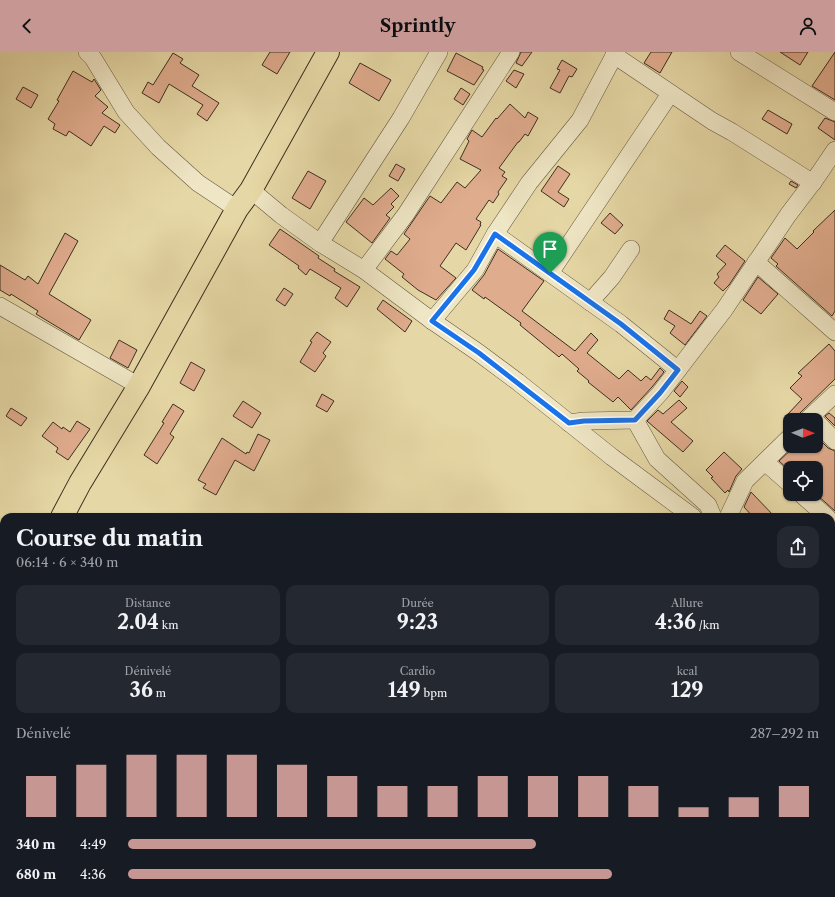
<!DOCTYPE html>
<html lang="fr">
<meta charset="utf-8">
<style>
:root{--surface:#171b24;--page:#242831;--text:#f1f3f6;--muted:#9ea1a6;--accent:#c59692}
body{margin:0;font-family:"Libre Caslon Text",serif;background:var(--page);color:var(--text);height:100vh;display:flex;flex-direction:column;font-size:15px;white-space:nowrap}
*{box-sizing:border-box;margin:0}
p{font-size:13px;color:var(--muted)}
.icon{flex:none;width:22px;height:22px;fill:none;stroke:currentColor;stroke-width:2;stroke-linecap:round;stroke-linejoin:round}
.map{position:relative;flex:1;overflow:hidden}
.sheet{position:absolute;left:0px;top:461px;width:835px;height:384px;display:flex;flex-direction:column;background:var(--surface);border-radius:12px 12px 0 0;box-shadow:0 1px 3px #0004}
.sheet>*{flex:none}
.needle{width:26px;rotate:91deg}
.fabs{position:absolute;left:783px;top:361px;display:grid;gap:8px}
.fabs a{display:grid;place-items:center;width:40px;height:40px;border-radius:8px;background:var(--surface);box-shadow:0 1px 3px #0004;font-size:20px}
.pin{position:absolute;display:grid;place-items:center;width:34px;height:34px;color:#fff;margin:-41px -17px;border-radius:50% 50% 50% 0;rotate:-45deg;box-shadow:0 0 4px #0007}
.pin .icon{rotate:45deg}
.round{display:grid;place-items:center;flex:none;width:42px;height:42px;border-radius:12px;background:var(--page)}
.headline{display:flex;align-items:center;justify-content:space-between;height:68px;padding:0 16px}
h1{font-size:22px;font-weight:700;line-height:30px}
.metrics{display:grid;grid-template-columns:repeat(3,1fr);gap:6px;height:68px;padding:4px 16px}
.metrics div{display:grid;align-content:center;border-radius:10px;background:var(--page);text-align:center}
.metrics b{font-size:20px;font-weight:700}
.metrics small{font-size:11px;font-weight:400}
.metrics p{font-size:11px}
.chart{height:112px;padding:8px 16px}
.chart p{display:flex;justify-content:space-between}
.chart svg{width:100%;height:72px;margin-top:4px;stroke:var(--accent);stroke-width:6}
ul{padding:0 16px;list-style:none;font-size:13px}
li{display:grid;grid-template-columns:64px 48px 1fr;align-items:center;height:30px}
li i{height:10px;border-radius:5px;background:var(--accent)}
header{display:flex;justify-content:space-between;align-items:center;height:52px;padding:0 16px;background:var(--accent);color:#111;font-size:18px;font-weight:700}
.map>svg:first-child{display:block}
.building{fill:#e0ac8e;stroke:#3c2f21}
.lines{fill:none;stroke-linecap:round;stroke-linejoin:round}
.minor-casing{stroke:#665942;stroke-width:18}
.highway-casing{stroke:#3c2f21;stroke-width:24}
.minor{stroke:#efe6c5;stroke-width:17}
.highway{stroke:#e6d8a6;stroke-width:22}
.route-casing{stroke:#fff;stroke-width:8}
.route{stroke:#1a73e8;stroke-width:5}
</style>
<header><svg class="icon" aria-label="back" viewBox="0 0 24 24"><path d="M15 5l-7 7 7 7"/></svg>Sprintly<svg class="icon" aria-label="person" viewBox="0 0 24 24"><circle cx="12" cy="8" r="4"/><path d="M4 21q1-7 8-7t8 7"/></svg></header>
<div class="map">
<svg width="835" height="845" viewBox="0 0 835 845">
<rect width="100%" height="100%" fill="#e6d8a6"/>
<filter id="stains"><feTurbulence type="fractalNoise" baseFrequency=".005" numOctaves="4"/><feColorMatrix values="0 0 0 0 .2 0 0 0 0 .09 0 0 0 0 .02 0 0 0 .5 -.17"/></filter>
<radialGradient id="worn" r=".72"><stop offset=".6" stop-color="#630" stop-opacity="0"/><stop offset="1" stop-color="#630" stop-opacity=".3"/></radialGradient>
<g class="building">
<path d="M270,0H290L277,22L262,13Z"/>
<path d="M521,0H532L522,14L516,11Z"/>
<path d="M651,0H672L660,21L644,11Z"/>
<path d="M780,0H808L800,13Z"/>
<path d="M835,0V48L812,34Z"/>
<path d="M173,1L183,7L180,11L199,23L192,34L219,51L207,69L197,62L203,53L169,32L159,51L142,41L148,30L153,33Z"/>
<path d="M456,1L483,15L482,17L484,18L474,33L447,19Z"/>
<path d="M562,8L577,17L572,25L569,24L560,41L550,36L560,18L557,17Z"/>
<path d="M360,11L391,28L379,49L349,31Z"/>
<path d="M514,18L524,22L516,36L506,29Z"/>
<path d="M73,19L92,30L94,27L101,38L95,44L108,55L102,61L120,73L115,81L104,74L91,94L69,79L66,84L53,77L55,72L48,67L59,49L57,48Z"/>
<path d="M23,35L38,43L31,56L16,47Z"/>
<path d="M461,36L470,42L463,53L454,47Z"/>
<path d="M510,52L525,66L528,60L538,66L528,84L525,82L519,90H518L499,116L505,120L502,124L507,127L498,140L499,142L493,151L489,148L476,167L481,170L480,173H481L466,198L456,191L440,214L456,226L436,248L418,238L402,225L404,222L385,207L391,199L397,203L410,187L404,182L430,144L441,151L457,130L465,136L481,118L460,107L469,89L467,87L472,78L482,85L496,66L497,67Z"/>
<path d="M768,58L792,72L787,82L762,67Z"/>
<path d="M825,66L835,70V88L818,76Z"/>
<path d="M396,112L405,117L398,129L389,124Z"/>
<path d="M558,114L570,122L558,140L569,147L564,155L541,139Z"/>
<path d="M308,119L326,129L310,157L292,146Z"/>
<path d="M791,129L798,133L796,136L789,132Z"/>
<path d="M391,136L399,144L391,152L394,155L386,163L390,166L372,191L346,170L364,146L373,153Z"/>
<path d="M835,158V259L832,264L776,214L778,212L771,206L785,186L797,197L814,180L813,179Z"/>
<path d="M610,161L623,173L615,182L601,171Z"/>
<path d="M280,177L319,204L318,206L335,217L334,219L360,235L347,255L335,246L341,236L310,217L306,223L298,216L299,214L269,193Z"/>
<path d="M65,181L78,189L49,242L91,268L79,288L36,262L38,259L11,242L10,244L0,238V213L25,228L28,224L38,232Z"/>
<path d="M725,193L745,209L729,233L723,239L714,231L719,225L717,222L726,212L716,204Z"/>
<path d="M498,197L544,229L522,259L575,299L591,281L598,288L587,301L619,327L628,318L641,329L646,324L651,328L660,316L664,320L652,335L631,358L618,345L613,350L588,330L589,329L577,319L579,317L562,302L559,305L520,273L521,271L485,245L484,247L472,238L484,223Z"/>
<path d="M758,225L778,242L761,262L743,248Z"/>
<path d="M284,236L293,242L285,254L276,248Z"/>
<path d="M383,248L412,269L405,280L377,257Z"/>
<path d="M669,258L691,272L700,259L707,264L685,293L670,281L675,274L664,267Z"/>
<path d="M317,280L331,290L323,301L326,304L315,320L300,310L312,290L310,289Z"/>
<path d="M119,288L137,298L128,316L110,306Z"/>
<path d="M829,292L835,299V327L800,361L797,368H795L788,362L802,347L790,336L802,324L798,321Z"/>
<path d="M191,310L205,318L194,339L180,331Z"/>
<path d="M682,329L688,335L680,345L674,339Z"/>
<path d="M322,342L334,349L327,360L316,354Z"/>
<path d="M679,348L687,356L671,370L693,389L683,400L647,369L658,358L663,362Z"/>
<path d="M243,349L261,361L252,376L233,364Z"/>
<path d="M173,352L184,359L170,382L174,385L157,412L144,403L164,371L162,370Z"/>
<path d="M11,356L27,366L21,374L6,364Z"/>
<path d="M829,361L835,366V374L825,364Z"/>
<path d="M77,369L90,377L68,408L56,400L58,396L42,384L53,370L62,377L63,375L70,380Z"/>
<path d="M258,382L270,388L254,419L235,408L216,443L203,436L206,432L198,428L222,386L246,402L247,400L249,401Z"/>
<path d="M816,384L828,396L835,399V459L816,442V416H790V419L779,409L795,394H816Z"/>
<path d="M724,400L742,417L736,424L729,440L728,438L725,441L711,426L713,425L706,418Z"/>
<path d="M751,440L775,465H753L744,455Z"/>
</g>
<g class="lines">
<defs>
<g id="minor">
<path d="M87,0L93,6L126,60L158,95L198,131L237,157"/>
<path d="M739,0L835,60"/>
<path d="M614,3L712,69L732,80L813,131"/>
<path d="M251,138L281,163L320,191L364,218L431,268L479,301L518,330L612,405L693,465"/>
<path d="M495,182L621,272L678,318"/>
<path d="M320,191L401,66L439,0"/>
<path d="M756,210L835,280"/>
<path d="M364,218L406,162L511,0"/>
<path d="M550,221L670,42"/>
<path d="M590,250L612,225L631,197"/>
<path d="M0,254L139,334"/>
<path d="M432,269L475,218L495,182L529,131L580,68L616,0"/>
<path d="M635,368L657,407L708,453L713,465"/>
<path d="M807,368L835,342"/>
<path d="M816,369L835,389"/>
<path d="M569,371L584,369L635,368L660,341L724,258L788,163L816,126L835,98"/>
<path d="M765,410L790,432"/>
<path d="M801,442L827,465"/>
<path d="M728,465L745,429L790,385"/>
<path d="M0,516L4,518"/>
<path d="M831,555L835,549"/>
<path d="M831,583L835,586"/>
<path d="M831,664L835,660"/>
<path d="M0,802L4,803"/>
<path d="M831,830L835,826"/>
<path d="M56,841L58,845"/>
<path d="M183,841L186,845"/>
<path d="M674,841L680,845"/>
<path d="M441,845L446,841"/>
<path d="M603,845L606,841"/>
<path d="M814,845L819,841"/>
</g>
<g id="highway">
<path d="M62,465L80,431L139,334L237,157L251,138L328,0"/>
<path d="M0,576L4,568"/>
</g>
</defs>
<use href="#minor" class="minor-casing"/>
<use href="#highway" class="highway-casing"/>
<use href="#minor" class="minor"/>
<use href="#highway" class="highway"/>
</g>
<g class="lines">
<defs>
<path id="route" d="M495,182L621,272L678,318L660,341L635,368L584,369L569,371L479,301L432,269L474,218Z"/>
</defs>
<use href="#route" class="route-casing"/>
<use href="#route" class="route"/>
</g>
<rect width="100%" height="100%" filter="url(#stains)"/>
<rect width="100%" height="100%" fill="url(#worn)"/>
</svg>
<div class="fabs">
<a><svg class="needle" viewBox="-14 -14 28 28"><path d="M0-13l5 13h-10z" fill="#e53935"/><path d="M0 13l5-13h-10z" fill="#9ea1a6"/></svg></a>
<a><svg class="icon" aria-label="locate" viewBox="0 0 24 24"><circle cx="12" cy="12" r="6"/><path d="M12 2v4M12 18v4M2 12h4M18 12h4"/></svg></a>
</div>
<div class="pin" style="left:550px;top:221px;background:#1e9e55"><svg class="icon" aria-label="arrive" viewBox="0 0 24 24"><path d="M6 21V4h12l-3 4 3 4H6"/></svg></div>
<section class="sheet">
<div class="headline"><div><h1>Course du matin</h1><p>06:14 · 6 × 340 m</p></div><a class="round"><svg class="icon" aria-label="share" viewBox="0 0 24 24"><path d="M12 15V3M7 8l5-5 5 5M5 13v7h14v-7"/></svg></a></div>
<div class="metrics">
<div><p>Distance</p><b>2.04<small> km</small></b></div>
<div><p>Durée</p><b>9:23</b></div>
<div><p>Allure</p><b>4:36<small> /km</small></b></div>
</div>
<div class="metrics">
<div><p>Dénivelé</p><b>36<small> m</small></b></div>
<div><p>Cardio</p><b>149<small> bpm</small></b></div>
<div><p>kcal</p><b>129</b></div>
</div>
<div class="chart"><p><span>Dénivelé</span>287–292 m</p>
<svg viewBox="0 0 160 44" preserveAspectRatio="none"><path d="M5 44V19M15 44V12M25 44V6M35 44V6M45 44V6M55 44V12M65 44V19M75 44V25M85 44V25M95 44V19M105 44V19M115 44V19M125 44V25M135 44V38M145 44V32M155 44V25"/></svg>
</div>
<ul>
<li><b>340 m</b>4:49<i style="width:59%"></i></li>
<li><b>680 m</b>4:36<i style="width:70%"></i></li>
</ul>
</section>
</div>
